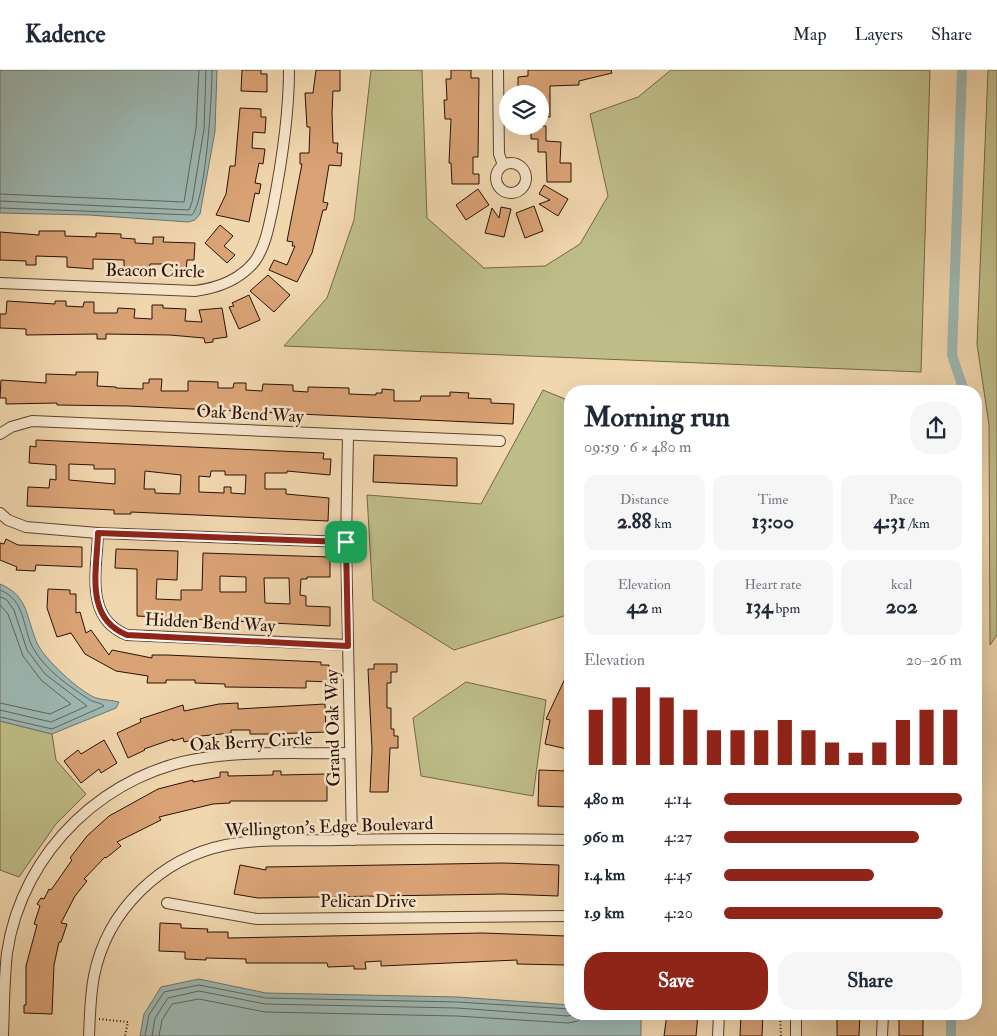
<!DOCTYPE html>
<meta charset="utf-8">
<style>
:root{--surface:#fff;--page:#f6f6f7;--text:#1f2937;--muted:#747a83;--line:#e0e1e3;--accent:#8f2418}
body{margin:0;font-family:"IM FELL Double Pica",serif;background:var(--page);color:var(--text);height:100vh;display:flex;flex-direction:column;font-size:19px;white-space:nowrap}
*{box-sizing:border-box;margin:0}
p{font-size:16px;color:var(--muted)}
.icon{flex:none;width:28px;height:28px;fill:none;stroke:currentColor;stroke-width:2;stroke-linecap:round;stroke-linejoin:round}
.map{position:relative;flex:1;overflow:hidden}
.sheet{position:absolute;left:564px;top:315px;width:418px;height:635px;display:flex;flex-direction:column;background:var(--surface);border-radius:20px;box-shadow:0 5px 20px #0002}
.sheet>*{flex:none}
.fabs{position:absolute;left:499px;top:15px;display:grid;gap:10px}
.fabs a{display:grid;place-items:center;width:50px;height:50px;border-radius:50%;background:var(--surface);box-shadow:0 5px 20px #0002;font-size:25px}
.pin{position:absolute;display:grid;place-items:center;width:42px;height:42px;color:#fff;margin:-21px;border-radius:10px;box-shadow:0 2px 8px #0006}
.round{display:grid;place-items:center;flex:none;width:52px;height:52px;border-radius:20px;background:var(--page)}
.overview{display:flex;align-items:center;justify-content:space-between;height:85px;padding:0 20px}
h1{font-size:28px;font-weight:700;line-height:38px}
.figures{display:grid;grid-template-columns:repeat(3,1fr);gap:8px;height:85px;padding:5px 20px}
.figures div{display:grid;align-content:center;border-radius:12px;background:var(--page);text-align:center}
.figures b{font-size:21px;font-weight:700}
.figures small{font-size:14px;font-weight:400}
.figures p{font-size:14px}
.chart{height:140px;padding:10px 20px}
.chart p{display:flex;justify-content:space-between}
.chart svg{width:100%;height:90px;margin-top:5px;stroke:var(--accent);stroke-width:6}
.button{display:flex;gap:10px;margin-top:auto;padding:10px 20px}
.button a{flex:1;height:58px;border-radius:20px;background:var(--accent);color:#fff;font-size:20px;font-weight:700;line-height:58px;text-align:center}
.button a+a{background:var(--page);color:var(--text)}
ul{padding:0 20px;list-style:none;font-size:16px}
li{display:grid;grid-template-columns:80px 60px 1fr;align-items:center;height:38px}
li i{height:12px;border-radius:6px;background:var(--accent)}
header{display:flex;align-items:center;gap:30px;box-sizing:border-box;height:70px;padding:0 25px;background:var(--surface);border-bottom:1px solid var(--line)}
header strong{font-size:24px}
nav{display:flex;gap:28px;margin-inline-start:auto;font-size:18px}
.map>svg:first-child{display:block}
.green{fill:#bebd88;stroke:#746748}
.water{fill:#9db8b3;stroke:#6f756e}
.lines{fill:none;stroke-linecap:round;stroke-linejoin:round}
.shore{stroke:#64645d;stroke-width:1}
.canal{stroke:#9db8b3;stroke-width:10}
.building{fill:#daa376;stroke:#2a1107;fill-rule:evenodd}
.minor-casing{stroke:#5c4231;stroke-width:12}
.path{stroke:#2a1107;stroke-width:2;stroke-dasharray:1 2.5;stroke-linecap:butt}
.minor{stroke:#f6e5ca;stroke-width:10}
.route-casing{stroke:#fff;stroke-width:10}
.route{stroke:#8f2418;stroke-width:6}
.labels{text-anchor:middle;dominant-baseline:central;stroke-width:5;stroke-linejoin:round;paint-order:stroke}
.street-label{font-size:18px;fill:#2a1107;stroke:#f6e5ca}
</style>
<header>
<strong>Kadence</strong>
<nav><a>Map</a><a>Layers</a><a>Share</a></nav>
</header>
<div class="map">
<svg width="997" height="966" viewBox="0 0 997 966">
<rect width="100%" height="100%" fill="#f1d7ae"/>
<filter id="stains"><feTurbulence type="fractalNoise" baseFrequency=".004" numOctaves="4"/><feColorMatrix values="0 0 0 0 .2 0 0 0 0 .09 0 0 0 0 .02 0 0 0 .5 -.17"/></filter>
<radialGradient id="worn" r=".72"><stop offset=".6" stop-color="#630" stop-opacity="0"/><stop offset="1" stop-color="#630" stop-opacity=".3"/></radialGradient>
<g class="green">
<path d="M371,0H422L427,148L484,198L545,196L580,174L608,126L590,44L638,27L671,0H930L921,302L284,276L327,228L354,150Z"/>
<path d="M988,0H997V565L990,575L989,355L977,274Z"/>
<path d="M543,320L570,331V544L454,580L373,530L367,425L481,434Z"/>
<path d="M466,612L546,630L533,726L421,706L413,648Z"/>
<path d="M0,651L52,664L56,690L86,724L56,754L19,807L0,800Z"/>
</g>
<g class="water">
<path d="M0,0H217L215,61L200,144L195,150L188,152L89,145L0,143Z"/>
<path d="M0,514C29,526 26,548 37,573C44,589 80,622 96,628C103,630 112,630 119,632L116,638L52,664L0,651Z"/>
<path d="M199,909L266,923L457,927L570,935V944H641V966H140L144,944L161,917Z"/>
</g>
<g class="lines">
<g class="shore">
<path d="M0,124L184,132L196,58L199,0"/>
<path d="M0,131L189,140L192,132L204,59L206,0"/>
<path d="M0,138L192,145C206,130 212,25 212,0"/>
<path d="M0,520C26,530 22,557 33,578C46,601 69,616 90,630C95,633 100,632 104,636L52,659L0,647"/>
<path d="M0,527L6,529L14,540L27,580L45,604L87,636L51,652L0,640"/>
<path d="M0,535L8,544L23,586L41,610L71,634L50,644L0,633"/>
<path d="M145,966L149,945L164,922L199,915L266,928L457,932L570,939"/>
<path d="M152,966L155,948L168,928L199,921L265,934L457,938L568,946L576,944"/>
<path d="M159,966L162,950L172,934L199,929L265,942L457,946L568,953L578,951L586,944"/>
</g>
<g class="canal">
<path d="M962,0L952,285L964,321"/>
<path d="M951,966V944"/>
</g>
</g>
<g class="building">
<path d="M242,0H261V4H267V22L241,21Z"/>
<path d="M316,0H340V21H333L332,43L333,73H338L337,83H342L341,96L329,95L323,132L328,133L326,140H323L312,183L297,212L269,200L274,190L287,195L295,176H292L293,172L287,171L302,94H300V83H309L310,57H307L305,23H313Z"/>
<path d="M451,0H471V8H479L478,87H473V104H479V114H452L451,93H449L451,49H445L444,30H447L446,9H451Z"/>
<path d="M528,0H611L612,3L579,11V15L550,16V47H540V24H527V17H518V7L528,6Z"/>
<path d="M240,38L261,39V47H266L265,63L253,62L252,78L265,79L263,94L259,93L255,113L261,114L259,124L255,123L249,152L216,145L226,124L230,96H235Z"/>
<path d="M531,56H546V71L561,72L560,93H571V112H547L546,82H538V69H531Z"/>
<path d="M544,115L568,129L558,146L539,134L550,130L539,124Z"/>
<path d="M478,119L489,135L466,150L456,135Z"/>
<path d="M534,136L543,161L525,168L516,143Z"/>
<path d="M501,137L511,139L504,167L485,163L492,138L499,148Z"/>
<path d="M220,155L233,166L224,176L235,185L227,193L205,173Z"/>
<path d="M39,161H65V166L96,167V163L121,164V168L135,169V173L153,174V167H164L163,172L195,173L194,190H187L186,201H171L172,194H150L149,201L124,200V190L93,189V199L67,197V187L36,186V195H26V191L0,190V162L39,165Z"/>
<path d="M268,205L290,225L274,242L250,221Z"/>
<path d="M249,225L260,250L239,259L229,237L234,236L232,233Z"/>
<path d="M7,231L55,234V231H66V236L83,237L84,232H94V243H117L118,238L135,239L134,248L152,249V235H163V238L186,239L185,251L202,252L199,240L222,238L227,267L213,269V272L205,273L204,268L170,265L106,264V269H97V264L26,265V259L0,258V244H6Z"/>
<path d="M76,302H98L97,316L116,317V318L143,319V313H149V309H162L161,321H188V311L218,312V318H233L234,313H246V320L262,321L263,314L293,315V321L308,322V317L349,318V324L376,325V323H382V319L394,320V331H420L421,326H450V322L469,323L468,328L491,329V333L514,334L513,354L128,336L57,335V333L6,334V328H0L1,310L46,313V304L76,305Z"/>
<path d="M36,370L324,383L323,389H331L330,405L287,401V403H265V419H286V424L329,428L328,451L131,442V444H114V440L27,436L28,417L49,418L50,409L56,410V395L29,393L30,376L36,377ZM69,394L94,395V399H115V414L69,410ZM145,401L181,405L180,424L155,423V419H144ZM211,401H225V405H246L245,424L231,423V417H224V423L199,422V406L210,407Z"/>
<path d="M374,385L457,388V416L373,412Z"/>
<path d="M6,469L18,475L82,477V497L36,495L35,501L16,500L17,497L0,490V473L4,474Z"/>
<path d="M116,479L178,481L177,510L157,509L156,529L181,530V520H202L203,483L330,487V507H307V509H301L300,525L306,526V536L330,537V556L137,546V499L115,498ZM220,506L246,507V522H220ZM264,508H289L290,534L265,533Z"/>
<path d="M48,519L70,520V524H76V543L80,542L86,563L91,560L109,585L112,580L152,588V585H167L321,592V595H329V612L306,611V618L225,617V614L195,613V610H166V613H147L148,606L116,601L85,584L71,563L57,567L47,538Z"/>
<path d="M374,594H397V602H391V613H387V638H391V659H394V666H398V678H390L388,722H370L372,679L368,599H374Z"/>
<path d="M570,598V663L567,679L545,674L550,650L546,649Z"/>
<path d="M238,633V639L325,634L326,662L270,664H250V660H231V663L191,667L192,670L184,672L183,668L173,671V669L144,679L145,680L128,688L117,663L141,652L140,649L183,635L184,641L219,634Z"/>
<path d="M104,670L117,693L101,703L99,699L81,713L64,691L78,680L81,684Z"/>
<path d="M539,700L567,701L566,737L538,736Z"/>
<path d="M273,701H281V705L327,704V731H230V733L213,734L159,747L161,750L117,772L121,776L106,788L105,787L84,809L87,811L75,826L61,853L67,854L61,872H59L54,895L52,944L24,943V935H26V896L37,855L34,854L40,836L37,834L41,828L44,829L49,819L51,820L72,790L70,788L87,766L109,746L158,719L193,710V712L220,707V702H228V706L273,705Z"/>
<path d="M503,793L559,795L558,826L502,824L258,828L234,824L240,795L266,800V797Z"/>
<path d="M160,853L181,854V858L208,859L207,862H228V868L483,863L566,866L565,895L517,894V890L381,896V891L365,892L366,899H354V896L328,897L327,893H246V889L206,888V890L185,889V882L159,881Z"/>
<path d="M667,944H698L696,966H664Z"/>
<path d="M741,944H763L762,966H740Z"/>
<path d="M837,944H860L859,966H837Z"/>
<path d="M899,944L923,945V966H899Z"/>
</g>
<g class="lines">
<defs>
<g id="minor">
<path d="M498,0L499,84L503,95"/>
<circle cx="511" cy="108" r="15"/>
<path d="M0,213L195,221C218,218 240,210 255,191C266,175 269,155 273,137C282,91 289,46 289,0"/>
<path d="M0,364L11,357L32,351L500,371"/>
<path d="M348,365L346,472L352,770"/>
<path d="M0,443L8,450L26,457L98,463L346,472"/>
<path d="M98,463C97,500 84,548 127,565L348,575"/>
<path d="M167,833L257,849L570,846"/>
<path d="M3,966C4,939 4,910 7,883C22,780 108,699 210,687C256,681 304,684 350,683"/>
<path d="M89,966C90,946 90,926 94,906C107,840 161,788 226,775C262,768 302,771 339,770C416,768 493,769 570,770"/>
<path d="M718,966L719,944"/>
<path d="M796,966V944"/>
<path d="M882,966L883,944"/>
</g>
</defs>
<use href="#minor" class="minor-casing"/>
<g class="path">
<path d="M780,944L781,966"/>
<path d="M99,949L128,952L125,966"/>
</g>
<use href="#minor" class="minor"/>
</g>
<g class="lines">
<defs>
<path id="route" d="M98,463L346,472L348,576L127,565C84,548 97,500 98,463Z"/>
</defs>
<use href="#route" class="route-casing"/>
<use href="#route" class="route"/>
</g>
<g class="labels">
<g class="street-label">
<text transform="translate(155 201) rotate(1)">Beacon Circle</text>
<text transform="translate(250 344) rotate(3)">Oak Bend Way</text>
<text transform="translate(210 553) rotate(3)">Hidden Bend Way</text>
<text transform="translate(333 658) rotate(-91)">Grand Oak Way</text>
<text transform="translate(251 672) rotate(-3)">Oak Berry Circle</text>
<text transform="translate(329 757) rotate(-2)">Wellington's Edge Boulevard</text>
<text x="368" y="831">Pelican Drive</text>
</g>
</g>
<rect width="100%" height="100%" filter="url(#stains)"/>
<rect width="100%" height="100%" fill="url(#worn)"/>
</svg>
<div class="fabs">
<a><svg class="icon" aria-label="layers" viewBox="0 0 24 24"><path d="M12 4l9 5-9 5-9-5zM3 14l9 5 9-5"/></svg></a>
</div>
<div class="pin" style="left:346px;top:472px;background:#1e9e55"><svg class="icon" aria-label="arrive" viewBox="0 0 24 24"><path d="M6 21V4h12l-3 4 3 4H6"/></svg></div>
<section class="sheet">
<div class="overview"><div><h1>Morning run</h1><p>09:59 · 6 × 480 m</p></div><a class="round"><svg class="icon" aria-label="share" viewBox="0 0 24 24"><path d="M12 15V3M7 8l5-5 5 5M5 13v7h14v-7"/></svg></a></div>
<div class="figures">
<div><p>Distance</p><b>2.88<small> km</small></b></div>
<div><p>Time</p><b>13:00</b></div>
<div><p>Pace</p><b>4:31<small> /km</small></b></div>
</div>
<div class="figures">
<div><p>Elevation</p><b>42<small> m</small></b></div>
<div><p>Heart rate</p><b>134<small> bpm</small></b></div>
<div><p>kcal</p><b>202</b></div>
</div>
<div class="chart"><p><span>Elevation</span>20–26 m</p>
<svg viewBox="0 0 160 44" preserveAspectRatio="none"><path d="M5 44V17M15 44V11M25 44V6M35 44V11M45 44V17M55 44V27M65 44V27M75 44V27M85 44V22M95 44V27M105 44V33M115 44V38M125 44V33M135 44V22M145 44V17M155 44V17"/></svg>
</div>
<ul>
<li><b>480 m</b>4:14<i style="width:100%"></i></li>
<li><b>960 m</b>4:27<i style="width:82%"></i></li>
<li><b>1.4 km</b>4:45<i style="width:63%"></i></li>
<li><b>1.9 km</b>4:20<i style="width:92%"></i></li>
</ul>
<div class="button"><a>Save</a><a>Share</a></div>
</section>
</div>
